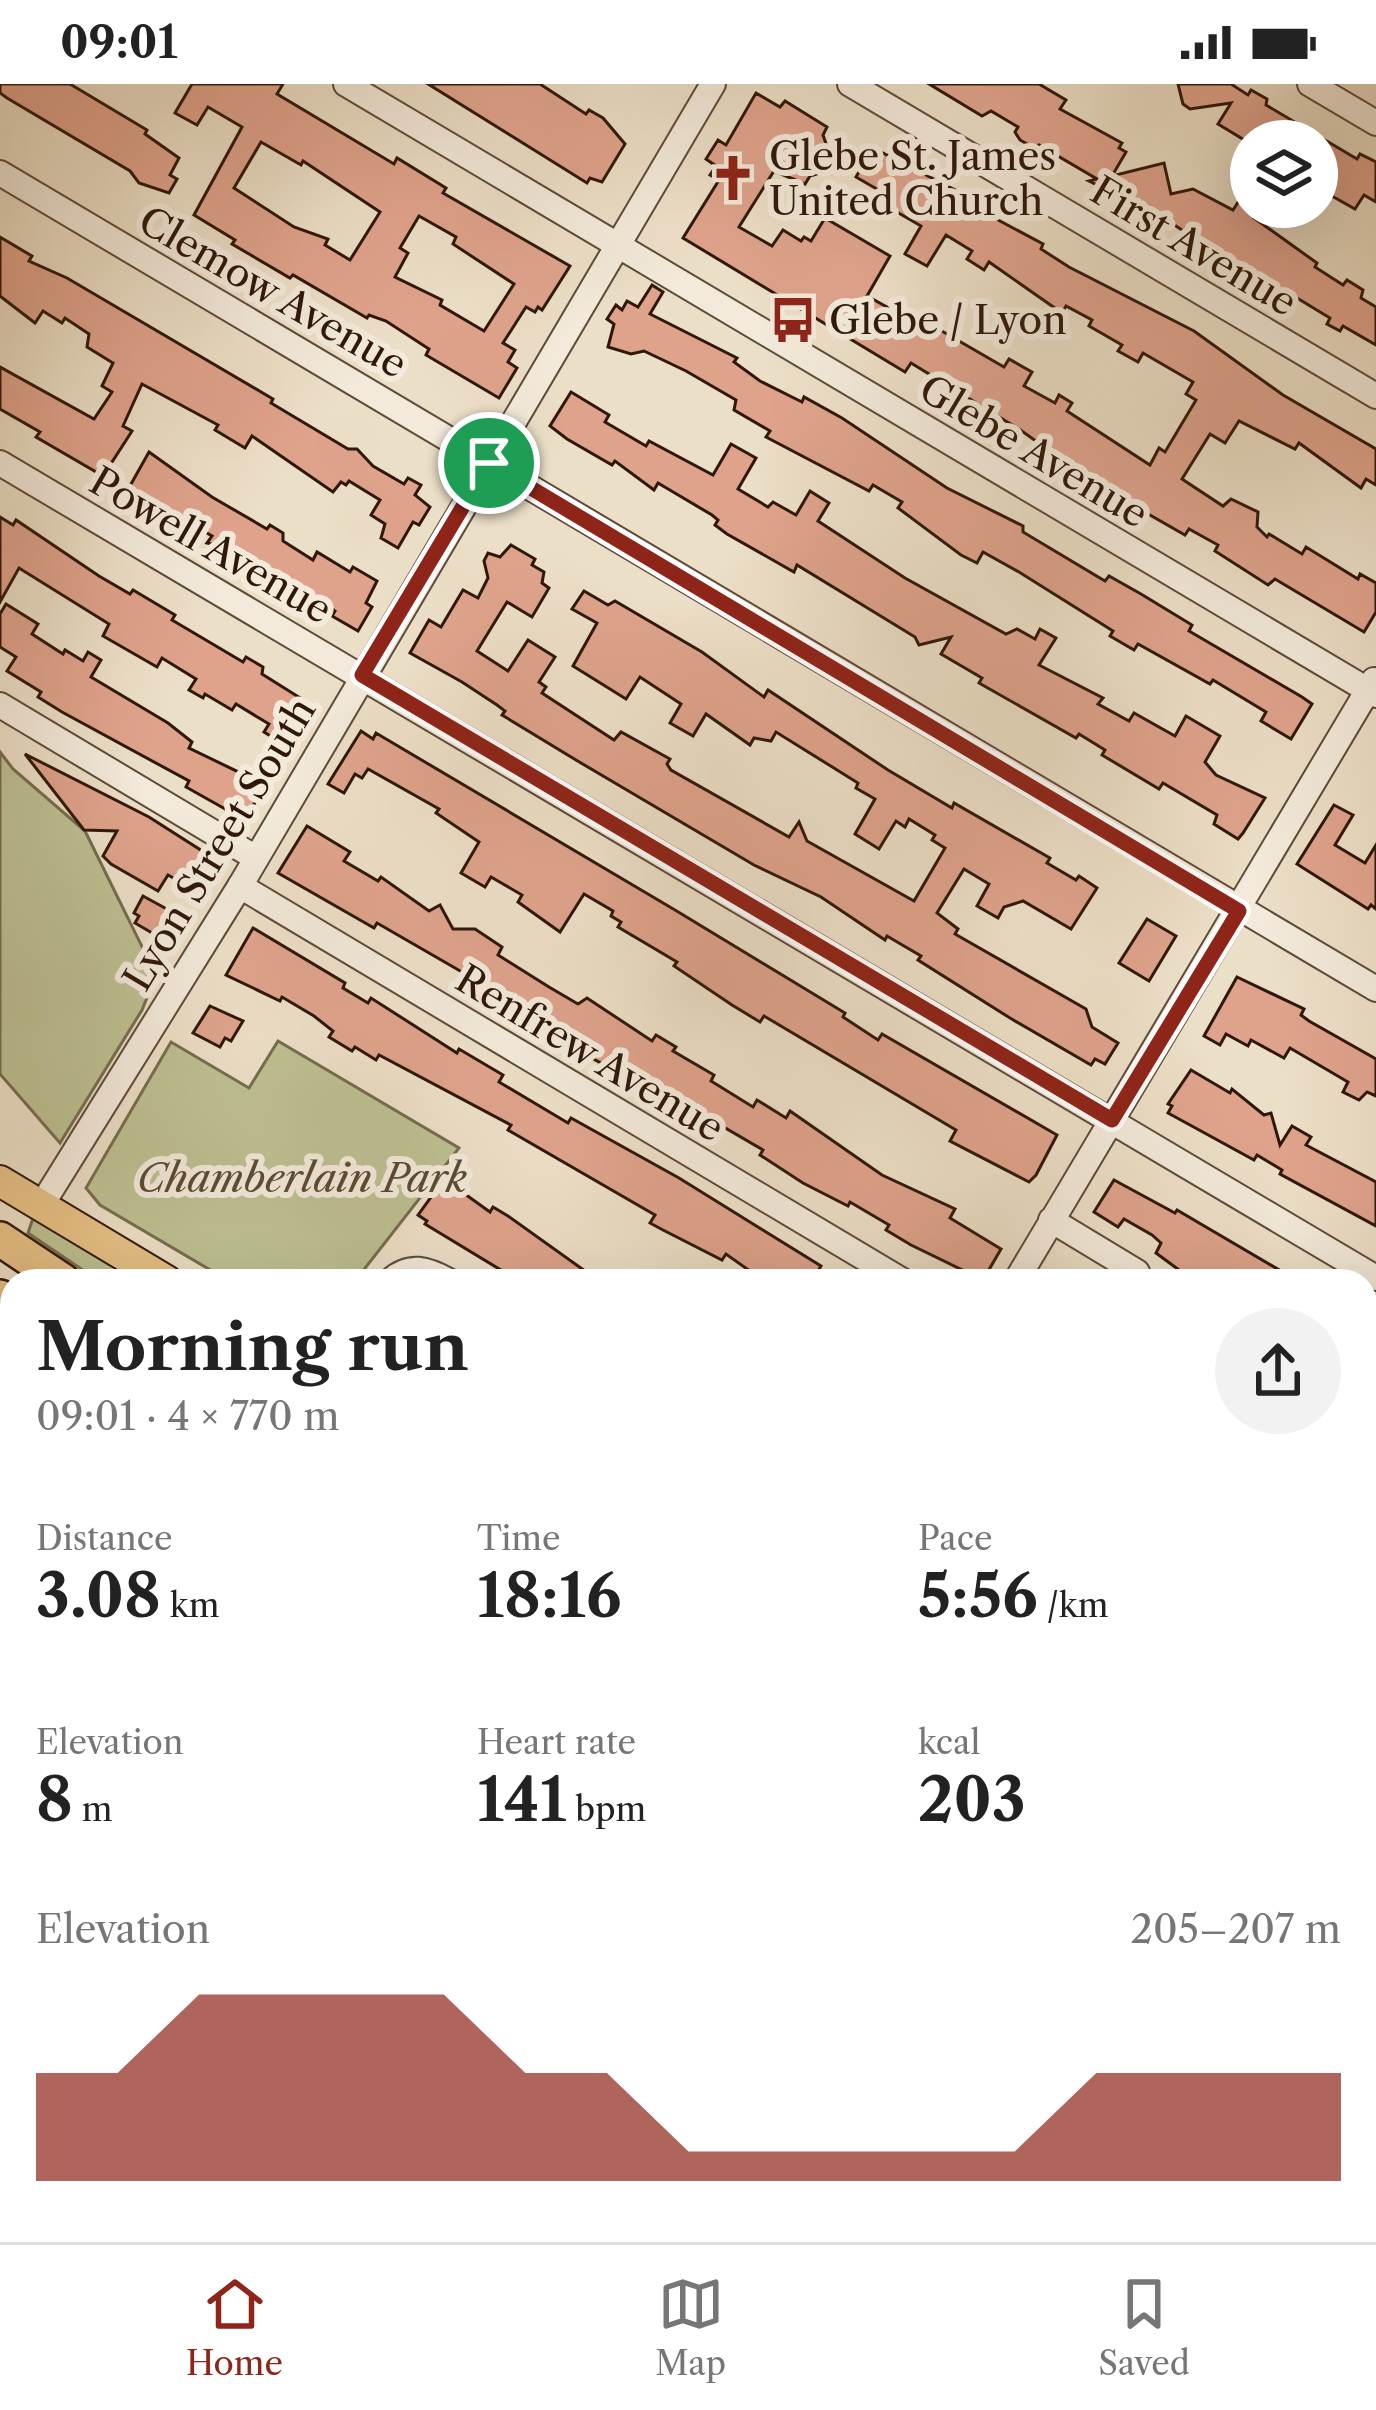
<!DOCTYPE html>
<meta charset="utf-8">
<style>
:root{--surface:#fff;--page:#f2f2f2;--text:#222;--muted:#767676;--line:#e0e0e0;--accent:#8f2418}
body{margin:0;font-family:"Libre Caslon Text",serif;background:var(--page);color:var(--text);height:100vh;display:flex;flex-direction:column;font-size:45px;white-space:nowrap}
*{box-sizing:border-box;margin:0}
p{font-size:39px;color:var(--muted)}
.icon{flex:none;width:66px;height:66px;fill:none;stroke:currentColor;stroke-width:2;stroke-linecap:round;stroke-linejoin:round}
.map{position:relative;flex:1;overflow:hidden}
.sheet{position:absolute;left:0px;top:1185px;width:1377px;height:975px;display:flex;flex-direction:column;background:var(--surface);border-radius:36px 36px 0 0;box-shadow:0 12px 48px #0002}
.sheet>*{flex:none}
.buttons{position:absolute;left:1230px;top:36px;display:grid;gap:24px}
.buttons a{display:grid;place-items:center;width:108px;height:108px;border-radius:50%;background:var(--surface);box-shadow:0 12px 48px #0002;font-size:60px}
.pin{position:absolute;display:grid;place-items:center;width:102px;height:102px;color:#fff;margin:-51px;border:6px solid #fff;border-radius:50%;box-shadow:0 3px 12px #0007}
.round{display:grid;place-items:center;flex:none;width:126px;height:126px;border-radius:63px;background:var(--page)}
.headline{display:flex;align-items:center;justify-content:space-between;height:204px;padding:0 36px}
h1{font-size:66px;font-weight:700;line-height:90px}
.stats{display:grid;grid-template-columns:repeat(3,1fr);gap:18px;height:204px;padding:12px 36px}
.stats div{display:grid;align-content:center}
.stats b{font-size:60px;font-weight:700}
.stats small{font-size:33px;font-weight:400}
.stats p{font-size:33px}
.chart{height:336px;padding:24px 36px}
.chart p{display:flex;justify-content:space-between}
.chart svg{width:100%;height:216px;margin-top:12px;fill:var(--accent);opacity:.7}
.status{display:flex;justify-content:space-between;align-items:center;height:84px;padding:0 60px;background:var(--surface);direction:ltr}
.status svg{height:33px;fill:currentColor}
.menu{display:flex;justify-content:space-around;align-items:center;height:168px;border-top:3px solid var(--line);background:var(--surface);font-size:33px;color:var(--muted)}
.menu a{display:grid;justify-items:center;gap:6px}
.menu .on{color:var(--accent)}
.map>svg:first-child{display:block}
.green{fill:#bdc092;stroke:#766c4e;stroke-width:3}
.building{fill:#dfa38c;stroke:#2f180a;stroke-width:3;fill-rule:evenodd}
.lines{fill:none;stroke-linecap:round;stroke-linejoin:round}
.minor-casing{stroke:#5e4a39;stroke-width:28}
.major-casing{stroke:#2f180a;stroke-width:34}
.highway-casing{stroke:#2f180a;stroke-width:38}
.minor{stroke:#f3eadb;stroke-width:24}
.major{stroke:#e6c084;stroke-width:30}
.highway{stroke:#e6c084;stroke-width:33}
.route-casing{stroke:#fff;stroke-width:24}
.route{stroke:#8f2418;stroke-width:15}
.labels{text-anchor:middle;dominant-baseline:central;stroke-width:12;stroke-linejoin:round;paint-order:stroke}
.poi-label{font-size:39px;fill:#2f180a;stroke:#f3eadb;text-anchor:start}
.street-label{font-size:39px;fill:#2f180a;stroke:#f3eadb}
.park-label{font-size:39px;font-style:italic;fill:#5a4a33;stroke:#f3eadb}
</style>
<div class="status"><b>09:01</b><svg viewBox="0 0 49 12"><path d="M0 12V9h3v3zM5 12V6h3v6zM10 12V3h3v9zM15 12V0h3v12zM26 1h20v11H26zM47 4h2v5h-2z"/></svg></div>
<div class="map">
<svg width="1376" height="2158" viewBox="0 0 1376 2158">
<rect width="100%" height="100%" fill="#ecdfc7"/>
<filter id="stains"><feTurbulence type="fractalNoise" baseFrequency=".00167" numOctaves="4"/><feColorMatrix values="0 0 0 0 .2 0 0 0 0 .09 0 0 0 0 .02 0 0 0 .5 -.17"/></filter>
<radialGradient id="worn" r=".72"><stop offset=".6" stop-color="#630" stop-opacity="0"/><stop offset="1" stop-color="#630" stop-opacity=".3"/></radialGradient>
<g class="green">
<path d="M0,668L13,685L85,747L156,891L142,926L60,1059L0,990Z"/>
<path d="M278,957L459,1064L355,1197H229L100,1121L86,1104L171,958L249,1004Z"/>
<path d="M33,1134L139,1197H99L28,1149Z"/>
<path d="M1072,2148H1258L1271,2158H1089Z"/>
</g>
<g class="building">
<path d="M0,0H70L147,46L145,50L179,74L170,91L177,95L169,109L139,99L130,87L7,14L0,9Z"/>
<path d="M192,0H283L277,10L394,80L397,74L446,104L443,109L570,182L542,226L538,223L535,228L526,223L503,259L515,266L508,278L517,284L499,314L426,271L429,265L386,237L369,231L367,234L293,191L290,194L232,160L235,156L194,131L242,43L208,23L197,41L175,29ZM261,58L301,81L303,77L380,128L350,176L325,161L328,155L294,143L234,104ZM419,132L456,153L453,160L514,200L484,247L440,221L442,216L395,193L408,169L400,164Z"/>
<path d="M428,0H540L586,30L589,26L603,34L625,60L602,98L590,94L587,99Z"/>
<path d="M929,0H1039L1066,16L1060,25L1122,59L1119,64L1126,68L1112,92L1164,79L1171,110L1193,105L1233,126L1251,98V123H1261L1254,134L1317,179L1315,183L1343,201L1347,196L1363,206L1361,214L1376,223V261L1343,242L1340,247L1327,240L1330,234L1297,214L1286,207L1282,213L1170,138L1089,97L1097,95L1039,61L1036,65L1020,56L1015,48L1018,43L991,27L982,32Z"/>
<path d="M1178,0H1231L1248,11L1251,6L1267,15L1266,21L1357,75L1360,70L1376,78V118L1364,111L1355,125L1330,111L1334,103L1317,93V57H1246L1218,40L1231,19L1190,25L1183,20Z"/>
<path d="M756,9L780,23L785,17L827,43L823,51L831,74L823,88L810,92L805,100L774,87L739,143L772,162L783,146L801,157L804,153L811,157L825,134L890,172L867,212L918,240L921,235L1004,283L1009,275L1032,288L1024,302L1055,319L1059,311L1072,319L1067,327L1150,381L1159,364L1165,368L1196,316L1186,310L1193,298L1143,269L1138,278L1118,267L1122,261L1089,242L1092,236L1066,222L1062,229L989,178L984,186L967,175L972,167L946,151L927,182L905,170L921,142L890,124L894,115L856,93L873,64L963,110L959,115L1043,160L1041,165L1069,183L1194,247L1283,311L1376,365V401L1366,395L1361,404L1299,359L1295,365L1239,337L1225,359L1210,350L1182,395L1223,422L1231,415L1258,428L1257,443L1267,453L1269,450L1302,470L1306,463L1358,495L1360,490L1376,499V528L1364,548L1275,495L1268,501L1215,467L1218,461L1189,445L1185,451L1099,402L1019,345L911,279L905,288L683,154L719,96L710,91L716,82L706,75L718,56L726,61Z"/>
<path d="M0,153L32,172L29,177L67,194L273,315L271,319L348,365H357L373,382L404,400L408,394L421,401L415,411L430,423L419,441L413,438L398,464L381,454L385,440L371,431L380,416L349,397L346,401L341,398L333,408L252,352L245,364L215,346L218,341L142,300L123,342L132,347L103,392L36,353L40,348L0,325V283L94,335L112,308L102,302L113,279L87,263L89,250L65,234L62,239L43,227L35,239L0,212Z"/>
<path d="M652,201L663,208L650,230L737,274L734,278L760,297L802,318L804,313L842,334L947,404L1023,442V448L1105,497L1109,492L1141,510L1192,541L1189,547L1302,613L1312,620L1291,655L1261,637L1266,628L1213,596L1210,600L1138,560L1134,566L1110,552L1113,547L1019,488L983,468L977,479L961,471L898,424L902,418L873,401L869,407L766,353L770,347L734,326L736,316L686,287L644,267L631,270L608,263L614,240L607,235L616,221L622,226L627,217L638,223Z"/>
<path d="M571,308L609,331L605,338L646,362L649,357L713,391L731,360L756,374L738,405L768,423L773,418L796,431L810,407L829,419L818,437L905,494L1006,550L1017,545L1035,555L1040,545L1056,554L1039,581L1103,614L1098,620L1129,637L1134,629L1175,652L1186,632L1220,652L1205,678L1216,691L1265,714L1243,749L1238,755L1214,740L1217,731L1163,699L1159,705L1102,671L1105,666L1079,650L1076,654L979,599L982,594L941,570L951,553L919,561L915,553L797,481L794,488L727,450L715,441L718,436L712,431L658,399L654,406L615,377L612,381L567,355L550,342Z"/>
<path d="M149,368L212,413L267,445L270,441L283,449V457L313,476L317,468L350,488L353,483L377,497L366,519L372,523L358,547L332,532L335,527L326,520L226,463L207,459L212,452L155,419L152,424L126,409Z"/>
<path d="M0,433L13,441L16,436L99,492L130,510L133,506L175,531L172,536L243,578L246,573L263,583L262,590L305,617L282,659L264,648L269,640L236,620L232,626L205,610L203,614L189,606L196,595L162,574L157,583L103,552L109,540L19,484L0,518Z"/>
<path d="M511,461L535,475L532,481L544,488L542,499L549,504L532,533L507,518L477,567L508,587L528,556L555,573L539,598L546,603L542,609L614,656L621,648L670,675L667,680L671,686L789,753L799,738L807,757L914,817L945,764L932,756L935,751L909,735L905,743L896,737L879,765L855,750L875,715L856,704L858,699L776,648L771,657L754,654L750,661L706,630L693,652L670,639L681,620L640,593L626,615L573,582L597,539L572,525L584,507L608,521L615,517L702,568L764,613L768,606L888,686L952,724L954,719L1050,774L1047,779L1076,796L1079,792L1097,804L1071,845L1023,817L1004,823L998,834L977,822L989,800L964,785L937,829L958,845L955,850L1086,925L1092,943L1118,959L1105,980L1095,975L1091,981L1010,934L918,876L921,872L887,852L885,856L821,813L754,781L581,679L502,631L505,627L497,621L462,598L410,569L429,536L441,543L463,506L478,514L488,494L484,477L488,469L500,473Z"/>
<path d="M6,520L38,540L32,550L63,570L65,566L83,577L88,568L101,576L91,593L168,639L192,658L189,664L257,697L254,703L261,708L248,731L237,724L234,730L186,703L189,697L62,628L38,613L41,608L7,587L16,573L0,563V530Z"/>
<path d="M361,647L373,655L376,649L675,826L845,929L843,933L878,956L882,950L1057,1051L1036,1091L1029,1098L950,1057L956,1046L764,932L760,938L732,921L674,882L677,878L618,843L621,838L611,832L613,827L584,810L560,848L518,818L522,811L491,793L485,803L461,789L479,758L436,729L439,725L368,685L362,694L355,690L344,709L328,700Z"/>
<path d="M25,670L149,733L210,772L218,780L205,802L198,808L168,791L158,807L111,780L103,772L117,747L84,746Z"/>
<path d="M1334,721L1353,731L1335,761L1365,779L1376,761V825L1371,821L1368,825L1297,780Z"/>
<path d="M307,742L350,768L344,777L378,797L381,793L429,827L440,821L453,845H475L502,863L498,871L549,903L578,920L587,914L652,957L656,951L676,963L673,967L714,991L711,997L753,1023L757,1016L786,1034L790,1027L882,1091L955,1125L950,1134L1001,1165L983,1196L911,1161L886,1146L889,1141L850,1118L848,1122L803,1099L760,1071L763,1066L653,1002L651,1007L572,963L485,909L488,903L377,839L374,844L278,789Z"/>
<path d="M143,812L185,835L171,860L135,839L139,832L134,829Z"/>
<path d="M1147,835L1176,852L1149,897L1119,879Z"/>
<path d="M253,844L345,899L343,904L368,919L371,914L457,969L459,965L503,991L499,998L568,1039L571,1034L679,1094L821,1182L812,1197H764L726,1170L722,1176L663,1146L650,1139L655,1131L508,1046L511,1041L379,971L376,976L355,963L352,967L329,953L333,947L314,932L282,913L280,917L226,891Z"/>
<path d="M1237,893L1304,925L1301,931L1309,937L1376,975V1012L1367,1008L1359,1016L1343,1008L1348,998L1290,964L1284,974L1251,956L1248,962L1226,950L1220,961L1204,952Z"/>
<path d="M210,922L243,937L231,957L225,954L220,963L193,949Z"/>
<path d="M1191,986L1230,1009L1232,1005L1264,1031L1271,1029L1280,1061L1292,1042L1311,1053L1306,1061L1376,1098V1142L1280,1090L1282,1086L1257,1071L1254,1076L1168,1029L1172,1022L1168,1020Z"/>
<path d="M444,1095L490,1128L493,1123L508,1132L599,1197H519L425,1140L427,1137L418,1131Z"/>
<path d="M1114,1096L1175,1129L1177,1126L1298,1197H1199L1179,1186L1156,1169L1161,1159L1152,1151L1124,1135L1118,1143L1094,1128Z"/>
</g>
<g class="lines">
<defs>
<g id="minor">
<path d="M346,0L1376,611"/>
<path d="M850,0L1376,312"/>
<path d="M1310,0L1376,39"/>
<path d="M0,89L1376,905"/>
<path d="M0,379L1376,1194"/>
<path d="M0,621L256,774"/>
<path d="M240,802L903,1197"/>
<path d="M41,1122L240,802L713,0"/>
<path d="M1051,1136L1137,1188"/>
<path d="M390,1197C410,1179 427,1185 449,1197"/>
<path d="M1016,1197L1374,596"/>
<path d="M1365,1497L1376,1477"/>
<path d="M1365,1733L1376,1756"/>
<path d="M0,1815L12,1822"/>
<path d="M0,2008L12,1988"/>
<path d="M0,2079L12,2086"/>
<path d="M118,2148L136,2158"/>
<path d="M569,2148L586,2158"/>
<path d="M447,2158L453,2148"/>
</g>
<g id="major">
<path d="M0,1097L167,1197"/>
<path d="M0,1546L12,1553"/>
<path d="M1365,1889H1376"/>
<path d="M1021,2148L1038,2158"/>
</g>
<g id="highway">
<path d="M0,1155L63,1197"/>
<path d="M0,1213L12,1220"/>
<path d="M0,1270L12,1277"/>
<path d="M1365,2147L1376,2156"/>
<path d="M1284,2148L1297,2158"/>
</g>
</defs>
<use href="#minor" class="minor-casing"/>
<use href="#major" class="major-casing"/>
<use href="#highway" class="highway-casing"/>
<use href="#minor" class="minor"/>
<use href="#major" class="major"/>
<use href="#highway" class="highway"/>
</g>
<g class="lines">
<defs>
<path id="route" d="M489,379L1239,827L1112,1036L362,591Z"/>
</defs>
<use href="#route" class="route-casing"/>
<use href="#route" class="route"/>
</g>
<defs>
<symbol id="church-bare" viewBox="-9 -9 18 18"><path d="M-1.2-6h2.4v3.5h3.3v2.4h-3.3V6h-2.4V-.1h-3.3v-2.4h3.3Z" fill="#8f2418" stroke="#f3eadb" stroke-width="2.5" paint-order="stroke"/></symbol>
<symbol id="bus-bare" viewBox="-9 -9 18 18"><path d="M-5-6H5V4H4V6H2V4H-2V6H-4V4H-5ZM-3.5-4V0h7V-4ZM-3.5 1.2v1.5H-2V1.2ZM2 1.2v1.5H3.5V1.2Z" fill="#8f2418" stroke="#f3eadb" stroke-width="2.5" paint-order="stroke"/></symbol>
</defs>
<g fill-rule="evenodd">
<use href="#church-bare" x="700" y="61" width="66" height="66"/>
<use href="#bus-bare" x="760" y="203" width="66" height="66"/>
</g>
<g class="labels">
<g class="poi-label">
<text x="769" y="72">Glebe St. James<tspan x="769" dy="45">United Church</tspan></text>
<text x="829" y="236">Glebe / Lyon</text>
</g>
<g class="street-label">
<text transform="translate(1194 162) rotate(31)">First Avenue</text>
<text transform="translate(273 208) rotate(30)">Clemow Avenue</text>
<text transform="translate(1034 367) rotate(31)">Glebe Avenue</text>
<text transform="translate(211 461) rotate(30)">Powell Avenue</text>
<text transform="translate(219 760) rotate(-59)">Lyon Street South</text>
<text transform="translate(590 969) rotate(31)">Renfrew Avenue</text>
</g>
<g class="park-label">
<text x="302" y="1094">Chamberlain Park</text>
</g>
</g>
<rect width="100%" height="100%" filter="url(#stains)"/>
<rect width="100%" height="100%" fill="url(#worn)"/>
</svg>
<div class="buttons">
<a><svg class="icon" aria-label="layers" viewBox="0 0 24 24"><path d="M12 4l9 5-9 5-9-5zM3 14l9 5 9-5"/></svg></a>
</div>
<div class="pin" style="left:489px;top:379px;background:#1e9e55"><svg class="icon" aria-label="arrive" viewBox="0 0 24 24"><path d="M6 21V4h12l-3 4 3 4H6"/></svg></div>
<section class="sheet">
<div class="headline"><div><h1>Morning run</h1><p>09:01 · 4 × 770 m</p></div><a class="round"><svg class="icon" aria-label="share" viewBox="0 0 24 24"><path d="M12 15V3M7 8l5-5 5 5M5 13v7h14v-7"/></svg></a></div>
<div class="stats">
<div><p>Distance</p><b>3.08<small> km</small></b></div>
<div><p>Time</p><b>18:16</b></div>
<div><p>Pace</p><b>5:56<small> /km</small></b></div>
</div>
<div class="stats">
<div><p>Elevation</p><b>8<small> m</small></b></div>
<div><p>Heart rate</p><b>141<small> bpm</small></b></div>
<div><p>kcal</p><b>203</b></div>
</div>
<div class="chart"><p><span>Elevation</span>205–207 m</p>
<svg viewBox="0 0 160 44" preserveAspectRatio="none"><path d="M0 44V22L10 22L20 6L30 6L40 6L50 6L60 22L70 22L80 38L90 38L100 38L110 38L120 38L130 22L140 22L150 22L160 22V44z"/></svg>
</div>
</section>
</div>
<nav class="menu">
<a class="on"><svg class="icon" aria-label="home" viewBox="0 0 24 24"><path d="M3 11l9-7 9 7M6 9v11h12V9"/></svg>Home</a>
<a><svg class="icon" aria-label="map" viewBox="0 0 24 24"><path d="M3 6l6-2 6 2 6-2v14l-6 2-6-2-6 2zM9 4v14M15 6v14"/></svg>Map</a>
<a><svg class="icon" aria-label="saved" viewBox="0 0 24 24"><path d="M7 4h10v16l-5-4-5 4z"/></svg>Saved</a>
</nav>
